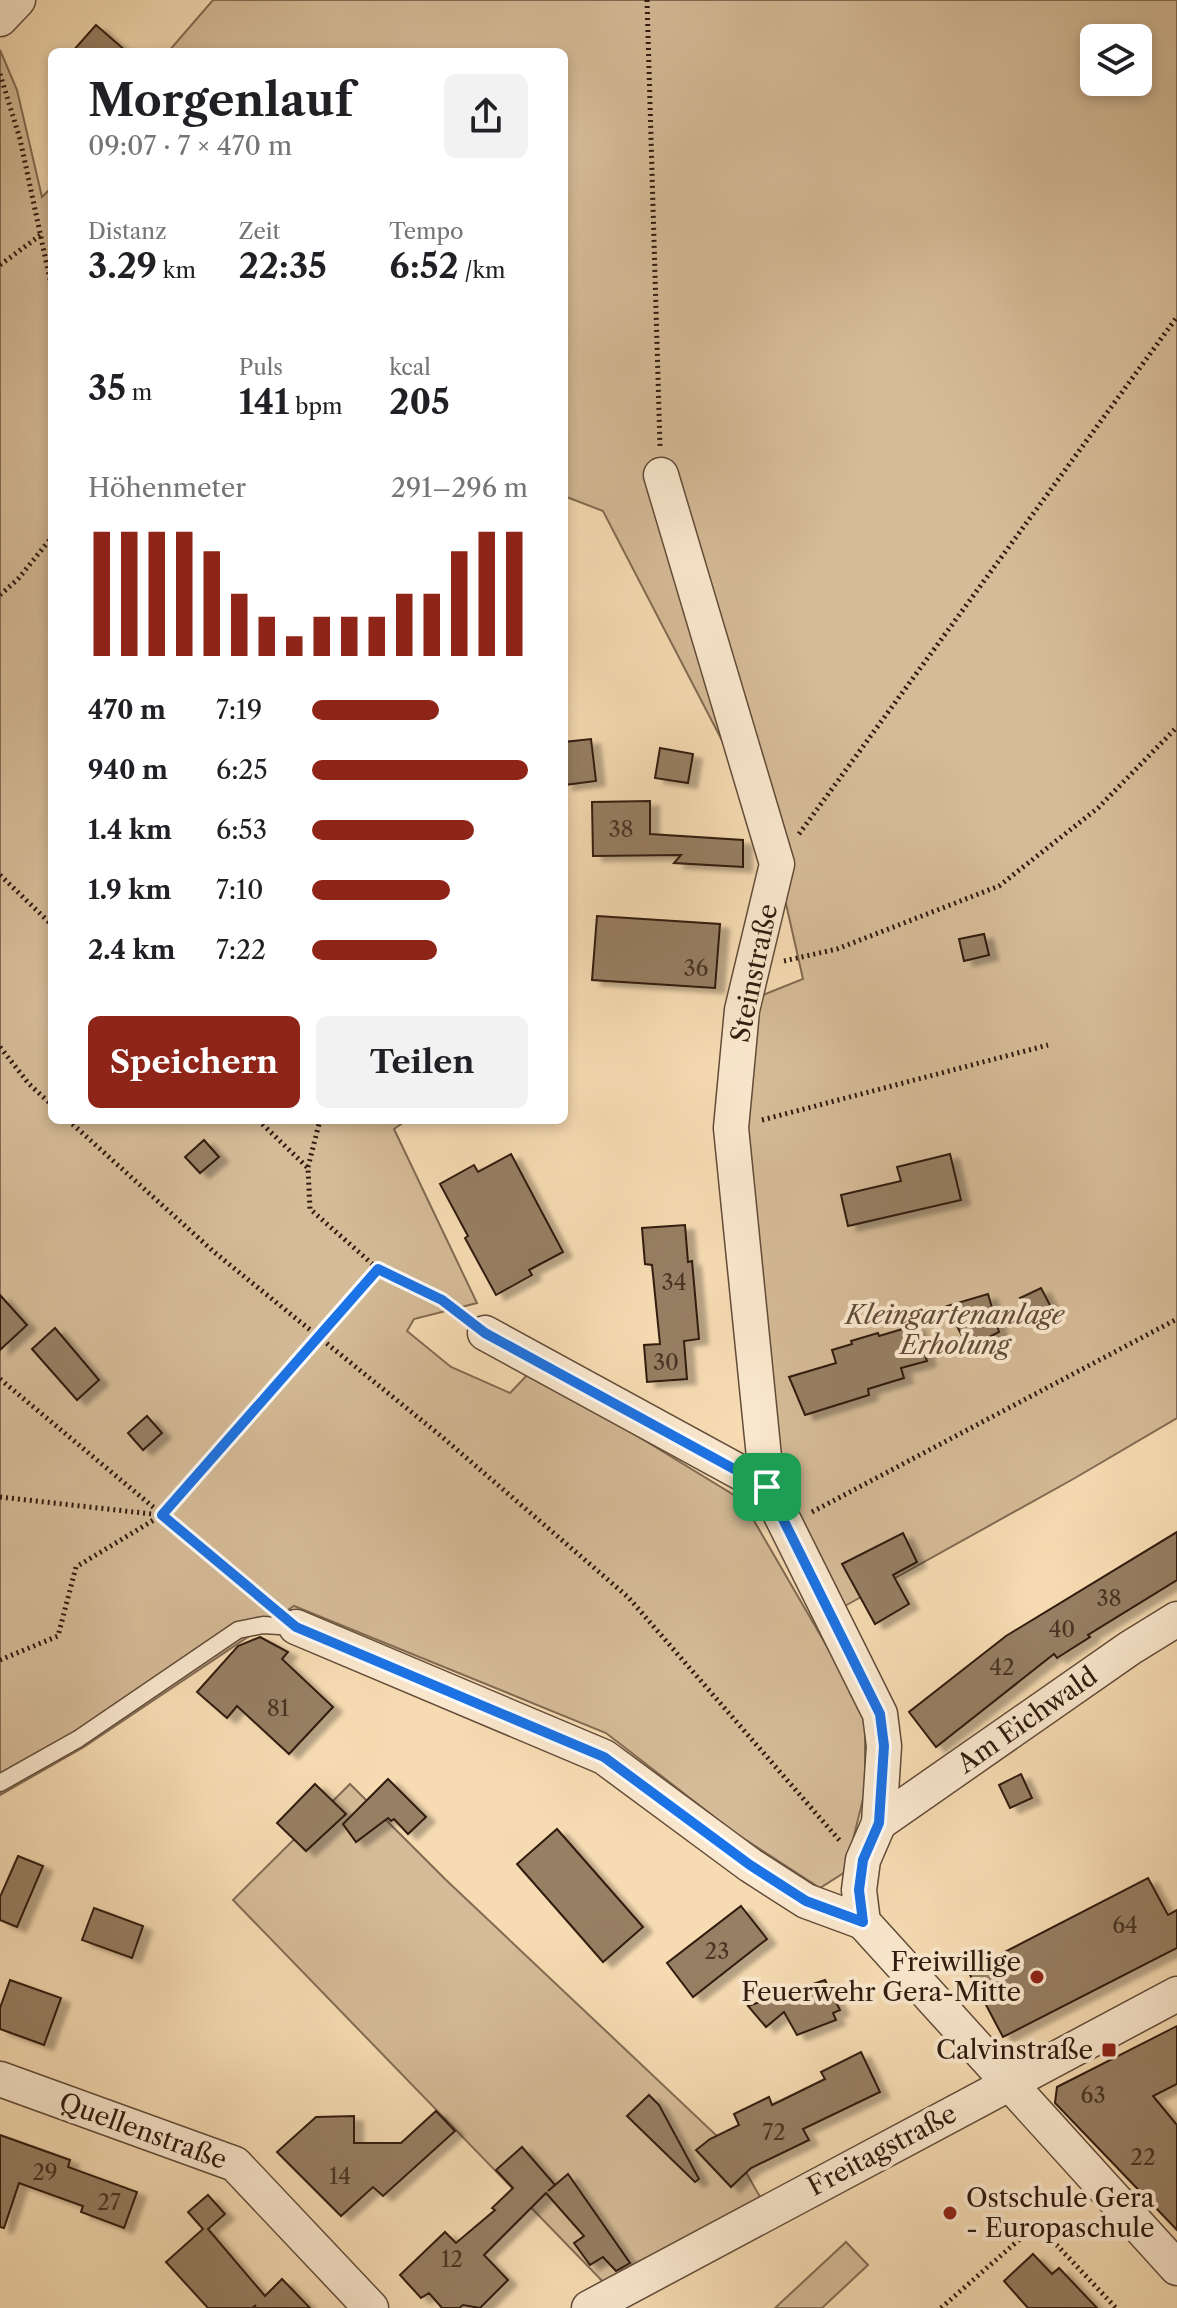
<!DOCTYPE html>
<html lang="de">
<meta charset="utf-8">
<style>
:root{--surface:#fff;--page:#f2f2f2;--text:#202124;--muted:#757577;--accent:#8f2418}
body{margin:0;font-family:"Libre Caslon Text",serif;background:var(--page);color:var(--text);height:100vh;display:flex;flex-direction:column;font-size:30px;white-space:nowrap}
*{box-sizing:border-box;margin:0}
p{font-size:26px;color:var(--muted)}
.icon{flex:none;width:44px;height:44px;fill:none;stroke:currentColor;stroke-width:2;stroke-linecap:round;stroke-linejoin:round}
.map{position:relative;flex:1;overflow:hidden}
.details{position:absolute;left:48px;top:48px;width:520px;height:1076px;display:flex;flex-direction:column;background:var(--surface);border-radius:12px;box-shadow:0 4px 12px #0003}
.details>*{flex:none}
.fabs{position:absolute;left:1080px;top:24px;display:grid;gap:16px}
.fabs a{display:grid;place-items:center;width:72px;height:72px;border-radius:12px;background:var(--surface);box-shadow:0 4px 12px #0003;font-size:40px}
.pin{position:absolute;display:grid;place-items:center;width:68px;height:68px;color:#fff;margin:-34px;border-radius:16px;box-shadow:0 4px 12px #0006}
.round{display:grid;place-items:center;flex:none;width:84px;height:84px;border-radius:12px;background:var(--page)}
.summary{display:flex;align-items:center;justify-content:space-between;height:136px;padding:0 40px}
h1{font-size:44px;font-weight:700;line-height:60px}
.figures{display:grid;grid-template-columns:repeat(3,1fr);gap:12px;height:136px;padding:8px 40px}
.figures div{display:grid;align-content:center}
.figures b{font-size:34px;font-weight:700}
.figures small{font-size:22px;font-weight:400}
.figures p{font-size:22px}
.chart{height:224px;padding:16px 40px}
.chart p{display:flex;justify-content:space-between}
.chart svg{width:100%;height:144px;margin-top:8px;stroke:var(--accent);stroke-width:6}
.button{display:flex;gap:16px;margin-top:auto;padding:16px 40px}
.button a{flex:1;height:92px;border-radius:12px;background:var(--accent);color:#fff;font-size:32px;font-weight:700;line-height:92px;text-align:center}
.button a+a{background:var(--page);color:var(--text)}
ul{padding:0 40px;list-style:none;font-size:26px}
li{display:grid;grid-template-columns:128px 96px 1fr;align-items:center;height:60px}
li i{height:20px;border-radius:10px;background:var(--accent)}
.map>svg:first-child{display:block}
.green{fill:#d5bb97;stroke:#826b53;stroke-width:2;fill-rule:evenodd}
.building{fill:#977f64;stroke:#301b0f;stroke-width:2;filter:url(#shadow)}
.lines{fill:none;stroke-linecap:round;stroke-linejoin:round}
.lane-casing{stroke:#624b38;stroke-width:19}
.street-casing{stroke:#624b38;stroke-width:37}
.path{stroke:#301b0f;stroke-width:5;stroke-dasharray:2 4;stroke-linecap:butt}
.lane{stroke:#fae8ce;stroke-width:16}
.street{stroke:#fae8ce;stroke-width:34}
.route-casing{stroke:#fff;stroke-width:16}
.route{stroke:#1a73e8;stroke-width:10}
.poi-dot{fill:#8f2418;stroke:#fae8ce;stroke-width:3}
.labels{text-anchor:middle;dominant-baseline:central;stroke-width:8;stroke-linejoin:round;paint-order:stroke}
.number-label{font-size:22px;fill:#4a3424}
.street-label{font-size:26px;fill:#301b0f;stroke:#fae8ce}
.park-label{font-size:26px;font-style:italic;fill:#624b38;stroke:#fae8ce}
.poi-label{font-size:26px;fill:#301b0f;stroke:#fae8ce;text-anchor:end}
</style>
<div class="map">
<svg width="1177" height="2308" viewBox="0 0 1177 2308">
<defs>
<filter id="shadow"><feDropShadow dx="9" dy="5" stdDeviation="2" flood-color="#0004"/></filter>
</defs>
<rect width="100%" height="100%" fill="#f7dcb3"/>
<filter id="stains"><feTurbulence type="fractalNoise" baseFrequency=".0025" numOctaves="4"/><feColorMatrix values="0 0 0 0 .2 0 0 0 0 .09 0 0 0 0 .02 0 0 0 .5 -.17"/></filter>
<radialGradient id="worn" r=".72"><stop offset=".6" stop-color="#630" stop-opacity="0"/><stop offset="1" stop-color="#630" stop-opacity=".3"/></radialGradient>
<g class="green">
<path d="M213,0H1177V1418L1075,1478L843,1607L781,1489L742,1121L738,1005L803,979L770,833L603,511L564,496V52H168ZM1094,38H1138V82H1094Z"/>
<path d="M0,50L17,90L42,197L52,187V1120H407L394,1129L477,1303L414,1319L407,1331L451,1367L510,1393L531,1371L742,1500L865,1712V1791L845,1872L820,1888L735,1833L606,1733L294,1606L84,1747L0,1795Z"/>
<path d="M350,1784L445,1879L735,2153L763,2202L610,2289L233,1900Z"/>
<path d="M846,2242L868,2265L822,2308H775Z"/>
</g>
<g class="building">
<path d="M96,25L127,52H72Z"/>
<path d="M591,739L596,781L564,785V742Z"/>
<path d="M660,748L693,754L688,783L655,778Z"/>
<path d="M650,801V834L743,840V867L674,863L681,855L593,856L592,802Z"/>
<path d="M597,916L720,924L715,988L592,980Z"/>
<path d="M984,934L989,955L964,961L959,939Z"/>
<path d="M204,1140L219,1157L200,1173L185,1157Z"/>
<path d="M511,1154L563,1252L529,1270L532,1275L496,1295L465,1238L468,1236L440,1184L474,1165L478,1172Z"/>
<path d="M950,1154L961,1200L848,1226L841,1195L901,1181L897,1167Z"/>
<path d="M685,1225L688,1262L692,1261L699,1339L684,1341L687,1379L647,1382L644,1345L660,1344L652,1265L645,1264L642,1228Z"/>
<path d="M1041,1288L1052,1309L1031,1320L1020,1298Z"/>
<path d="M988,1294L999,1332L968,1348L947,1306Z"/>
<path d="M0,1295L27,1325L0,1350Z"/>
<path d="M916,1325L927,1361L901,1368L904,1378L868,1389L869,1395L805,1415L789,1377L836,1363L832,1350L852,1344L851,1341L878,1333L879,1336Z"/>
<path d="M55,1328L99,1380L77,1400L32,1349Z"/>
<path d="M147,1416L162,1433L143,1450L128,1433Z"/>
<path d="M1177,1532V1580L1088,1635L1090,1637L1057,1658L1054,1654L936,1747L909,1712L1006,1636Z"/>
<path d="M903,1533L917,1562L893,1575L909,1604L875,1624L842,1564Z"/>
<path d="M260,1637L288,1652L282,1659L333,1707L289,1754L237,1706L227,1718L197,1692L238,1646Z"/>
<path d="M1021,1774L1032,1798L1010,1808L999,1785Z"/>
<path d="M388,1779L426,1817L408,1834L394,1819L391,1821L388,1818L356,1842L343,1824Z"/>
<path d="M315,1784L346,1814L306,1851L277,1823Z"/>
<path d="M557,1829L643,1927L603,1962L517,1864Z"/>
<path d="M18,1856L43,1866L17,1927L0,1920V1897Z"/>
<path d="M1148,1878L1168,1915L1177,1910V1948L1003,2037L968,1971Z"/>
<path d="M741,1906L767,1939L693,1997L667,1963Z"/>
<path d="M94,1908L143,1926L132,1958L82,1940Z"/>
<path d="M10,1980L61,1998L44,2045L0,2029V2008Z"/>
<path d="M825,1980L840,2010L833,2013L836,2020L797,2035L784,2012L766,2027L748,2006Z"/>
<path d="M1177,2026V2084L1153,2096L1177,2125V2230L1055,2103L1057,2087Z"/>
<path d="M861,2052L880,2092L803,2129L809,2140L751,2168L731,2187L696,2150L710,2139L739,2125L734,2114L769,2097L772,2105L825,2079L821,2072Z"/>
<path d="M649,2095L659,2105L699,2179L695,2182L627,2116Z"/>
<path d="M436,2111L455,2131L383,2196L373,2187L341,2216L277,2152L316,2117L354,2116V2143H401Z"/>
<path d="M0,2135L70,2160L68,2167L137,2192L124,2228L81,2212L83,2206L19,2183L4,2228L0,2227Z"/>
<path d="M522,2147L555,2185L548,2191L568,2174L630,2263L616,2271L603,2257L590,2265L574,2243L584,2236L546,2193L484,2255L508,2280L480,2308L463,2305L459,2308H442L429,2293L421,2298L400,2275L445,2232L456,2243L495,2210L492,2208L513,2188L496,2170Z"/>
<path d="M208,2195L225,2214L208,2229L265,2296L282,2279L310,2308H253L256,2305L252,2308H208L166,2262L203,2229L188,2212Z"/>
<path d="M1033,2254L1052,2274L1059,2268L1097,2308H1028L1004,2281Z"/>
</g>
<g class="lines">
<defs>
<path id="lane" d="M0,1783L78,1739L238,1630L263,1625L296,1627"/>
<g id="street">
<path d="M0,19L18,0"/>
<path d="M661,475L777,864L742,1010L731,1128L767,1487L880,1714L884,1746L879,1823L863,1860L859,1890L863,1922L1177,2268"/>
<path d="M485,1333L767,1487"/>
<path d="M296,1627L604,1757L750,1865L806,1901L863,1922"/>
<path d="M879,1823L1130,1648L1177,1619"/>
<path d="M0,2079L235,2164L371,2308"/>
<path d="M589,2308L1177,1994"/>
</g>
</defs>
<use href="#lane" class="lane-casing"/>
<use href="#street" class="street-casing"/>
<g class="path">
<path d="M647,0L660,446"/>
<path d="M0,74L20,139L52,289"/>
<path d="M0,265L42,234"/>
<path d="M0,595L18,579L52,537"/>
<path d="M799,834L1177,317"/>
<path d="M0,875L52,925"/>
<path d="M784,961L837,949L999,886L1098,808L1177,727"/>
<path d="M0,1047L29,1084L52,1105"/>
<path d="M68,1120L214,1252L441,1436L628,1597L840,1841"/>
<path d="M258,1120L308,1168L310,1209L378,1269"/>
<path d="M762,1120L1048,1045"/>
<path d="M308,1167L320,1120"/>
<path d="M0,1379L268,1603"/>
<path d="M0,1497L161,1515"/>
<path d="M812,1512L1177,1319"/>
<path d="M0,1660L58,1636L76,1567L162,1515L378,1269L442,1300L462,1315"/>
<path d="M941,2308L1037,2224L1116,2308"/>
</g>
<use href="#lane" class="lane"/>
<use href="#street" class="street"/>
</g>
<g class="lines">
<defs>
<path id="route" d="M378,1269L442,1300L485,1333L767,1487L880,1714L884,1746L879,1823L863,1860L859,1890L863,1922L806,1901L750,1865L604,1757L296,1627L162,1515Z"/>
</defs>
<use href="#route" class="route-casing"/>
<use href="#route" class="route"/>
</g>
<g class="poi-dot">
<circle cx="1037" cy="1977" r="8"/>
<rect x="1101" y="2042" width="16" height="16" rx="4"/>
<circle cx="950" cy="2213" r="8"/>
</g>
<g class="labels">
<g class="number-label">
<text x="621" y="829">38</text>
<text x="696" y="968">36</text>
<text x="674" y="1282">34</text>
<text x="666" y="1362">30</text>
<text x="1109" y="1598">38</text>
<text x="1062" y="1629">40</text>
<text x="1002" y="1667">42</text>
<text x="278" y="1708">81</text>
<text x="1125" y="1925">64</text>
<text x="717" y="1951">23</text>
<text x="1093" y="2095">63</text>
<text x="774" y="2132">72</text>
<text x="1143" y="2157">22</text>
<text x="45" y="2172">29</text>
<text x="340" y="2176">14</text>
<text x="109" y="2202">27</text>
<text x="452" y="2259">12</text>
</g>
<g class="street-label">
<text transform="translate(754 973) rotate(-78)">Steinstraße</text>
<text transform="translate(1027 1720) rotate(-35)">Am Eichwald</text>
<text transform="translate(143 2131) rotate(20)">Quellenstraße</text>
<text transform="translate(882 2150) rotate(-28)">Freitagstraße</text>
</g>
<g class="park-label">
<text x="955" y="1315">Kleingartenanlage<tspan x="955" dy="30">Erholung</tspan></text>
</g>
<g class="poi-label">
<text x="1021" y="1962">Freiwillige<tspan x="1021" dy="30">Feuerwehr Gera-Mitte</tspan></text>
<text x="1093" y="2050">Calvinstraße</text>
<text x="966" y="2198" text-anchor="start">Ostschule Gera<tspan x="966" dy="30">- Europaschule</tspan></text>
</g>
</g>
<rect width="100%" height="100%" filter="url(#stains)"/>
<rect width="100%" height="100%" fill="url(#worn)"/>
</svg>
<div class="fabs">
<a><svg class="icon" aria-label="layers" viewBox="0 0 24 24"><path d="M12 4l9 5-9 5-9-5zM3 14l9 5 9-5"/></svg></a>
</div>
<div class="pin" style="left:767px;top:1487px;background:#1e9e55"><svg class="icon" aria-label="arrive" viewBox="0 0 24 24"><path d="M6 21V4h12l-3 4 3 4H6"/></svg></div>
<section class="details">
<div class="summary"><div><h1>Morgenlauf</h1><p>09:07 · 7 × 470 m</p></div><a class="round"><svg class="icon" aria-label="share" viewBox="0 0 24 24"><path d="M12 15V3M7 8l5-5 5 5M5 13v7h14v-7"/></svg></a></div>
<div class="figures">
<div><p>Distanz</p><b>3.29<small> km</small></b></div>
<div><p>Zeit</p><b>22:35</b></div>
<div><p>Tempo</p><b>6:52<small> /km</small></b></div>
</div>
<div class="figures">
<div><b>35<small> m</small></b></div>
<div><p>Puls</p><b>141<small> bpm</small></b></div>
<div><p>kcal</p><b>205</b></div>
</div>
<div class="chart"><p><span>Höhenmeter</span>291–296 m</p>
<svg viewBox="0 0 160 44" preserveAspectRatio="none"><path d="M5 44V6M15 44V6M25 44V6M35 44V6M45 44V12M55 44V25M65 44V32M75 44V38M85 44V32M95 44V32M105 44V32M115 44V25M125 44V25M135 44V12M145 44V6M155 44V6"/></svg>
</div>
<ul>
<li><b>470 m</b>7:19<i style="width:59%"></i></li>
<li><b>940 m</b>6:25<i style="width:100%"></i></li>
<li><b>1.4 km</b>6:53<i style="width:75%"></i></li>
<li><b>1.9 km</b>7:10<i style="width:64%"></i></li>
<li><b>2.4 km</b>7:22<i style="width:58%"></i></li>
</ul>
<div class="button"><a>Speichern</a><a>Teilen</a></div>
</section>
</div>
